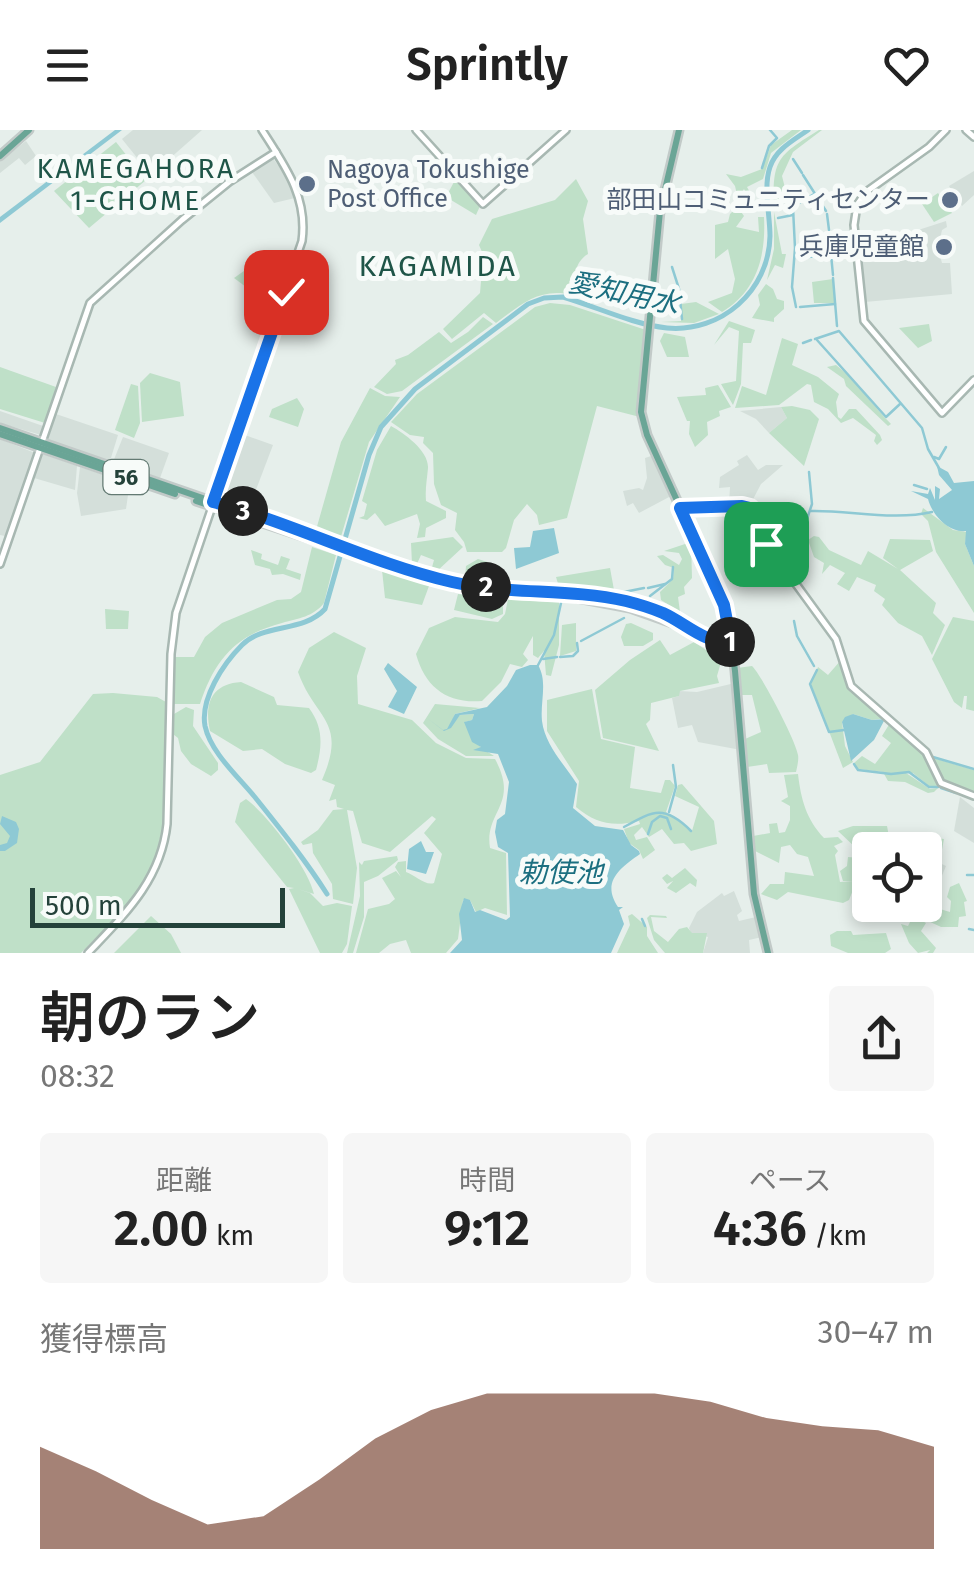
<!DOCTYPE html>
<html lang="ja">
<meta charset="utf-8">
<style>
:root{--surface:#fff;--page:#f6f6f6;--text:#222;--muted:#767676;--accent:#804e3d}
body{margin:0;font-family:"Fira Sans","Noto Sans JP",sans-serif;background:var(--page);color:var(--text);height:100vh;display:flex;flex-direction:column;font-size:38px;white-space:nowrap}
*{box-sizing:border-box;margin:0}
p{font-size:32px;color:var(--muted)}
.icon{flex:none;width:55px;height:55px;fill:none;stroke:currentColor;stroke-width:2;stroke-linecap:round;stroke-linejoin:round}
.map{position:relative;height:823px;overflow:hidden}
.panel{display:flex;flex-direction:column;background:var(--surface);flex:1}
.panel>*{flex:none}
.controls{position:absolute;left:852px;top:702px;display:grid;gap:20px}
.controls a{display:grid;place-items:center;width:90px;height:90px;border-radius:10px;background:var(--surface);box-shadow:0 5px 15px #0003;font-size:50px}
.scale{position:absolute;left:30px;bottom:25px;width:255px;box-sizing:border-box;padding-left:10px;border:5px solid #24423a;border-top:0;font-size:28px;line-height:35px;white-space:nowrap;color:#24423a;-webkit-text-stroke:8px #f7fbf9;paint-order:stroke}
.pin{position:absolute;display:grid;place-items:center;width:85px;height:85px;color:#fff;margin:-42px;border-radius:20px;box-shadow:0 5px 15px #0006}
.km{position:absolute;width:50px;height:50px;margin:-25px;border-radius:50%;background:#222;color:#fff;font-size:28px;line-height:50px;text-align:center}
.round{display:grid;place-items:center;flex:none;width:105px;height:105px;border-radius:10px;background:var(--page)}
.overview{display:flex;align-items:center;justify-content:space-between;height:170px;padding:0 40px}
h1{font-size:55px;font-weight:600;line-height:75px}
.metrics{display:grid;grid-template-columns:repeat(3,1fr);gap:15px;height:170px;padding:10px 40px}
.metrics div{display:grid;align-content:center;border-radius:10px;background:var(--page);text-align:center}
.metrics b{font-size:50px;font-weight:600}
.metrics small{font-size:28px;font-weight:400}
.metrics p{font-size:28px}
.chart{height:280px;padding:20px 40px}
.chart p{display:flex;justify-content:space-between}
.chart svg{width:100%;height:180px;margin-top:10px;fill:var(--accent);opacity:.7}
header{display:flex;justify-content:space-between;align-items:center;height:130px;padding:0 40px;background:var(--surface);font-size:45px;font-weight:600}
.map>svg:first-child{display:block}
.built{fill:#d4dfda}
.green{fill:#bfe0c8}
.water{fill:#8ec9d4}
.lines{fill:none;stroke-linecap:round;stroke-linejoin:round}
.stream{stroke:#8ec9d4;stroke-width:2.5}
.canal{stroke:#8ec9d4;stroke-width:5}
.minor-casing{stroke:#a8b8b2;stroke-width:10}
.major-casing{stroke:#c2cac8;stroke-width:11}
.minor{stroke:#fff;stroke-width:5}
.major{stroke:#6aa596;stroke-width:6}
.route-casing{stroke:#fff;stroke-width:20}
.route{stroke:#1a73e8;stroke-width:12}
.service-dot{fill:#5c6f8a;stroke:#f7fbf9;stroke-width:4}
.labels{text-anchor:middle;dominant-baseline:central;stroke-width:10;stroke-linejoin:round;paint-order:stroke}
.shield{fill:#f7fbf9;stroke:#637a73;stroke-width:2.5}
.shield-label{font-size:22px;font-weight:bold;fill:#24423a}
.service-label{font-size:25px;fill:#4e5e75;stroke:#f7fbf9;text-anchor:end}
.neighbourhood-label{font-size:28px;letter-spacing:2.5px;fill:#1f5548;stroke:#f7fbf9}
.water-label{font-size:28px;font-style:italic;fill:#1c6f80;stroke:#f7fbf9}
.quarter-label{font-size:30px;letter-spacing:2.5px;fill:#1f5548;stroke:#f7fbf9}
</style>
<header><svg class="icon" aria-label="menu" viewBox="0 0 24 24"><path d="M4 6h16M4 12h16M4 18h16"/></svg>Sprintly<svg class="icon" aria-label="heart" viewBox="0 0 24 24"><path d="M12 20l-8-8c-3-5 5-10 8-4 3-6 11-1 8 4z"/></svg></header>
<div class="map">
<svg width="974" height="823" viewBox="0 0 974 823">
<rect width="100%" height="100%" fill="#e6efeb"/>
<g class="built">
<path d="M133,0H202L151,45L122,9Z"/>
<path d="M26,11L36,26L25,35L19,28L0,43V31Z"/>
<path d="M272,27L287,47L295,68L274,73L252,42Z"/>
<path d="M974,41V65L962,76L949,56Z"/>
<path d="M946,91L947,97L942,100L938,118L942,133H950L952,164L865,172L857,109L909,103Z"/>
<path d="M781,277L787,288L769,303L756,289L740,281Z"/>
<path d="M0,281L43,296L41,305L0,293Z"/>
<path d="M56,284L118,305L110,331L48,310Z"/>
<path d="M242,304L273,315L249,378L220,367Z"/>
<path d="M123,307L169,323L160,348L113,332Z"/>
<path d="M0,309L35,323L5,406L0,405Z"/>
<path d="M43,324L77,336L75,360L34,348Z"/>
<path d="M654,325L671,366L639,383L633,373L627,376L623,361L639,358L643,360L647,348L645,328Z"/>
<path d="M747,325L758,340L766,335H783L761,354L750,375L729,374L730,357L719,358L720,347L739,335L737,331Z"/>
<path d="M80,337L145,359L143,366L128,365L126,379L81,386L77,363Z"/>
<path d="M735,553L741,620L698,612L692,595L678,598L672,568L679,566V561L697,562Z"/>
<path d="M960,667L974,678V713L954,701Z"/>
<path d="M925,726L946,736L924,789L903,775H925Z"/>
<path d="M734,761L742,781L737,785L739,791L756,787L762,807L749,810L750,823H703L708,807L691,803L689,798L697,782L722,763L724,766Z"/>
</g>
<g class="green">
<path d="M792,0H801L771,23L763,49L747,57L752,66L749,69L744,59L738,69L735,56L726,44L741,47L762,39L771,15Z"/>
<path d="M819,0H822L793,22L782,46L787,66L775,71L774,77C772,28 779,25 819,0Z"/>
<path d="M116,12L146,50L89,98L54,61Z"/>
<path d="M576,49L588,71L583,89L588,124C574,132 574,149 573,165C539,157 522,174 496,193L484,183L452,209L443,199L480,163L481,151L489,138L479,115L492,89L555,70Z"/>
<path d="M455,50L480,76L476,85L446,67Z"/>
<path d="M938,63L952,83L934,92L922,74Z"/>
<path d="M735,79H739L744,86L736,97L759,102L758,87H764C766,126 757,161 722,182L708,172L732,163L735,149L728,119L715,129V95L728,92L730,84Z"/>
<path d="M774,82L782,124H786L783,138L775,135L767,150L774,119Z"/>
<path d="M251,136L257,148L254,163L234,148Z"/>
<path d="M833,149L835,173H814L812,152Z"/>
<path d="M766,154L773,159L777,169L784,171V179L774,188V192L752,188L760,175L758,165Z"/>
<path d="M696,172L719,184L694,193L661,192L681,191V174Z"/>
<path d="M550,173L570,175L646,200L640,287L597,276L567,388L539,395L537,385L527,374L514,390L506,418L502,422H467L464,412L455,400L457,383L441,375L434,354L433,323L423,313L424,307L410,305L391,292L417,264L535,177Z"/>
<path d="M483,187L493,194L402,261L387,264L374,257L396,234L395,230L408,225L439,202L451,213L468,202Z"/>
<path d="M729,191L755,200L751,213H743L741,254L733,275L721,254L736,251L739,201L729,197L714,215Z"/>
<path d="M929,194L932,211L918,218L899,198Z"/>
<path d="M664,203L685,207L689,227H667L660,211Z"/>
<path d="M782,208L798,214L792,235L818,247L839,264L836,272L838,287L841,289L849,279H856L880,305L882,310L877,315L874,311L876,305L853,288L841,293L828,279L814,272L811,255L807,254L779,275L735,278L742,256L766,265Z"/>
<path d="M836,235C857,251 872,275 891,294L888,296L846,256L844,249L827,237Z"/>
<path d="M0,237L56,257L45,293L0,279Z"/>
<path d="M150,243L180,252L184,286L142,292L140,253Z"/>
<path d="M131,254L138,256L140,293L134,308L115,300Z"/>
<path d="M718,255L731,277L719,281L720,286L707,292L708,305L695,317L689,304L690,291H687L677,267L706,265L705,258Z"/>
<path d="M370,258L385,266L400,267L369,312L340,410L316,400L341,312Z"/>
<path d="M297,268L304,279L298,297L269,287L272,279Z"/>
<path d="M792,276L810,280L819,289L804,336L769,303L787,288L781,277Z"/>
<path d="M391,296C404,303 429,321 428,338C427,350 425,358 426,371L446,381V388L426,398L425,407L417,408L420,394L417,384L385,396L375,383L367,390L359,388L364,386L367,374L362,371L377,320Z"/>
<path d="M923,378L953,400L967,402L965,414L974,436V483L936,422L928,391L921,384Z"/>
<path d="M814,406L819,407L829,420L861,435L868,421L898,439L883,428L890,409L930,410L933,421L900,440L936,473L933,483L945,495L932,525L922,506L898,493L882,475L885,469L874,461L876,455L857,447L849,461L837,454L845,443L830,435L822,444L824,433L814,427L808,410Z"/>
<path d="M453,407L463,417L436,442L431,441L434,430L421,425L416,436L412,434L411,413Z"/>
<path d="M691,412L692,448L684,457L685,464L678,467L680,482L661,470L660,462L673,449L674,438L665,435L657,426L663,425L679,435L682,429L679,423L664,421Z"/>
<path d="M312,417L336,425L324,473C313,487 299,488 282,493C236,505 215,529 200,574H174L175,527H194L205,507L222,493L277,470L291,469L301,462Z"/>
<path d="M251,420L262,424L261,429L278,435L281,426L290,429L286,439L301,444L300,450L283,444L272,445L270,439L255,435Z"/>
<path d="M478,429L500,436L505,450L495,453L465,448L466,436Z"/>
<path d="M610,438L614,460L559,457L556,447Z"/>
<path d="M382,440L429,456L422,475L385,468Z"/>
<path d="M458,464L503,469V484L492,489L454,480Z"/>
<path d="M508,469L549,472L559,470V515L551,546L546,545L544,521L538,528L533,525V506L523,524L528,530L522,537L510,534L501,552L482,571C447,574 425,557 416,524L429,498L455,487L498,492L505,484Z"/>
<path d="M105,479L129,481L128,499H106Z"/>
<path d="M953,487L974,491V581L966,579L967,566H964L962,578L954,572L932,529Z"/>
<path d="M576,493V521L560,526L562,495Z"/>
<path d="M631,493L653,503V510L643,516H624L621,507L626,494Z"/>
<path d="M334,502L366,518L357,546L358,574L412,590L436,613L466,628L495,629C520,675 484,681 490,718L506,723L507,785L485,778L476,782L470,770H463L458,809L446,823H411L406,810L390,814L379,823H356L368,779L389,774L395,769L382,748L396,741L401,747L395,737L398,732L406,731V742C415,745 425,756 434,753L442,724L424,703L436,689L432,686L390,722L362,713L353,681L347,680L357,738L353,774L333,769L332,754L313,723L312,713L303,715L301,712L318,700L333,680L344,679L337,677L336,669L329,671L335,655L322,650C348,590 315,590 298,542L309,518Z"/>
<path d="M660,510L670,525L694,512L718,528L721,532L717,546L719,553L680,561L679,566L651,573L650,590L646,594L659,621L603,608L595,560L630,530Z"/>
<path d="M841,530L852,560L887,588L872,590L853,584L842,592L845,616L853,632L843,638L811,554L818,537L828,545Z"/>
<path d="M752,536C761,544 796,611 798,625C799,629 797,638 796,642L769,643L767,634L747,637L745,609L761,602L752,565H740L737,538Z"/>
<path d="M241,552L274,567L277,575L309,578C324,598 322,617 316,640L311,643L285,634L262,619L243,621L210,601C204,574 211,554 241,552Z"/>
<path d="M592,559L601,609L635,617L630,658L661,663L665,650H670L675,656L666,682L692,701L699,677L675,666L678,655L682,654L714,691L717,714L691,721L684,713L674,714L662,699L649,707L642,697L634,705L636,710L647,707L655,720L643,729L639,720L629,713L624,699L640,694L639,691C613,697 596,694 576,677L579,651L547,601V570Z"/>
<path d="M113,563L157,567L166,572C165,627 173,706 143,754C127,780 102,801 81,823H0V645L40,632L93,564Z"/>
<path d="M435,574L480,578L455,584L449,598L460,585L474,584L472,590L465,592C473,613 480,617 494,626H466L438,609L423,593Z"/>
<path d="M186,577L194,580L193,596L218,633V640L211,646L191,634L181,621L178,608L173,604L174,584Z"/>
<path d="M890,593L925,626L938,657L929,656L913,643H906L930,659L938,658L934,662L928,663L905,652L888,651L883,642L858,639L854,633L862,626L875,634L891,613L882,606Z"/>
<path d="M930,627L974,640V664L943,652Z"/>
<path d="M798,644C801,669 806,689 824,708L838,707L843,712L834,716L838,721L835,725L840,752L854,751H843L840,741L847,736L848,727L860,728L870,742V750H862L870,752V767L861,770L860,759L853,760L849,770L843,773L788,762L777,770L761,764L770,754H784L785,742L814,746L808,727L797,724L790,715L781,717L779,733L755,721L753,706L770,703L769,694L777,693L779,703L785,702L790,690V676L781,671L788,667L784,645Z"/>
<path d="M246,669C267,684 309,739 314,764L298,759L310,763L323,776L337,773L352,776L347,814L342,823H320L289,759L294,758L287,757L235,692L240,673Z"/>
<path d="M853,696H887L889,707L856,718L838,701Z"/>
<path d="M908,704L944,709L940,730L929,723L925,724V720H904L881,713Z"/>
<path d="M397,726L398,730L378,746L364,752V787L353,823H347L360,766L359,732L362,735L364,731Z"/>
<path d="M685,738L697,750L696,757L690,753L676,763L667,758L673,751L667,754L662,748L667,744L672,748Z"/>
<path d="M959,753L967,771L964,772L966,786L959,787L958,797H941L926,790L930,776L950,782L951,771L947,767L950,757Z"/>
<path d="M632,784L647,797V806L658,823H617L630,795L628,786Z"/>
<path d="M650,785L666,786L667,788L651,787L654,801L668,812L679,799L687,797L692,803H707L703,823H665L654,810L647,788Z"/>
<path d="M151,786L171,804L181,823H114Z"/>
<path d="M913,786L926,793L921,801L936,818L933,823H927L930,820L918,823L909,813L901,794L908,796Z"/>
<path d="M837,801H851L853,805L886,803L891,819L885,823H848L831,816L830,805Z"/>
</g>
<g class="water">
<path d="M115,0H122L0,93V87Z"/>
<path d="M937,336L948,342L954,353L974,351V436L965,414L966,401C949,403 932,385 928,369L911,361L928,364L930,358L935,370V356L940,359L939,369L952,360L939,345Z"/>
<path d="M554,398L559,423L516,439L514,418L530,417L533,401Z"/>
<path d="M388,533L417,557L404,584L388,577L397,561L384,539Z"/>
<path d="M530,535H538C548,552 540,571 542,591C545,615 564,634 577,654L573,678L595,696L623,700L631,715L639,721L640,724C620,738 601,752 618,777H623L619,780L624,794L611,823H450L462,810L459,784L464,768L470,770L475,782L480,780L506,790L510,787L508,723L498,717L495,702L497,690L505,684L509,652L498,624L473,620L481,617L472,612L464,592L472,590L474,584L460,585L451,598L444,601L427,588L443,600L447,599L455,584L487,577L507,556L516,540Z"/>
<path d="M853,584L872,590L885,589L874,610L851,631L842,592L845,587Z"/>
<path d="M2,686L16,692L19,699L17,713L5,721H0V715L7,713L10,706L0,694Z"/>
<path d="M421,711L426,722H434L426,744L407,739L409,719Z"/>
</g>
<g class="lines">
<g class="stream">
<path d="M793,29L802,43"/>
<path d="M762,38L769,16L777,8L770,0"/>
<path d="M803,45L826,81"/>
<path d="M794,76L814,64"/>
<path d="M793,78L795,118L792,157L796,177"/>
<path d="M827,84L829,100"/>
<path d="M778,88L793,85"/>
<path d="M829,104L833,145"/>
<path d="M798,128L829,125"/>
<path d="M672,137L679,159L682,189"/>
<path d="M833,148L837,196"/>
<path d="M800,177L835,174"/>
<path d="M815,209L839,201L922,298L928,319L939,338"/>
<path d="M817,210L886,287L900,274"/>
<path d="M803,213L811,210"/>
<path d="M934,327L939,329L946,317"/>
<path d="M914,355L927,359"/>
<path d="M811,381C849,380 893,391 932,382"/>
<path d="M806,392L812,374L809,342"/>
<path d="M648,458L665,454"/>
<path d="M619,463L644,458"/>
<path d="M650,466L672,449L673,437"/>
<path d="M794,491L797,506L814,536"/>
<path d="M581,511L624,488"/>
<path d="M560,527L573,526L578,521L577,513"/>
<path d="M543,529L557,527"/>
<path d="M537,537L554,505L561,473"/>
<path d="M817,540L810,554L829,602L844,600"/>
<path d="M933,627L974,639"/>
<path d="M854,634L858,640L891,644L909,642L929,657H938"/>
<path d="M941,658L956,663"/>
<path d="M961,664L974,669"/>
<path d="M669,682L676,657L673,635"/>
<path d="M624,697C653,681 664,674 691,701"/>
<path d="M648,704L652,692L660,686L667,688L671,699"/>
<path d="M967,745H974"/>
<path d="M642,789L645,796"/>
<path d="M969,799L974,800"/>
</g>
<path class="canal" d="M327,764C306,731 282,701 258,671C241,649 211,624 205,596C200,569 223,534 242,515C264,493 303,503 325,479L369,325L381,297L415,259L528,174L544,168L563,167C597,177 632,194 667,198C721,203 769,161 770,106C770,85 763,57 770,37C776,19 794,10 808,0"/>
<defs>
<g id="minor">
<path d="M416,0L483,74L566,0"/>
<path d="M946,0L929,17L866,62L857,75L854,95L864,191L942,283L974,250"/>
<path d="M966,0L974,7"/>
<path d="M680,378L742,376L750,378L766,413L836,509L851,556L926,622L941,653L974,666"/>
<path d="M0,434L90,173L182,90L229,52L276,22"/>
<path d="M88,823C125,784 161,750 167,694L171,524L176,483L302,111C308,67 285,36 262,0"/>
</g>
<g id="major">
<path d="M679,0L660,81L641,282L647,305L717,458L728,488L735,541L754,764L768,823"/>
<path d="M0,26L29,0"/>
<path d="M0,298L428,446C503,466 587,452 660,482C686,493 702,513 731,512"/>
<path d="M0,304L175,364"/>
<path d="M196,371L455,457"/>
<path d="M577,468L630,478L675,494"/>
</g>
</defs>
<use href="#minor" class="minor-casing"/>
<use href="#major" class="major-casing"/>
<use href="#minor" class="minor"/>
<use href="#major" class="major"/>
</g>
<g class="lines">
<defs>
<path id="route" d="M286,162L213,372C294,393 370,433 452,452C509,465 569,458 626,471C638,474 651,478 663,483C687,494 703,513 731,512L724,475L680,378L742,376L750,378L766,414"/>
</defs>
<use href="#route" class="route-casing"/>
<use href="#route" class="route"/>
</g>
<g class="service-dot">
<circle cx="307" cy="54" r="10"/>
<circle cx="950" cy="70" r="10"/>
<circle cx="944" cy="117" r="10"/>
</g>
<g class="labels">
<rect class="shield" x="103.5" y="330" width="45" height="34" rx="8"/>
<g class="shield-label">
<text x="126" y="347">56</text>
</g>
<g class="service-label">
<text x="327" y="40" text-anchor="start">Nagoya Tokushige<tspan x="327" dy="29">Post Office</tspan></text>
<text x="930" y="70">部田山コミュニティセンター</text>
<text x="924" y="117">兵庫児童館</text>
</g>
<g class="neighbourhood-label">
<text x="136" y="38">KAMEGAHORA<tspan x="136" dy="32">1-CHOME</tspan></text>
</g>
<g class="water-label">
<text transform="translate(624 163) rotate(12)">愛知用水</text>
<text x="561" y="742">勅使池</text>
</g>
<g class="quarter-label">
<text x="438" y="136">KAGAMIDA</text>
</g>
</g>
</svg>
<div class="controls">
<a><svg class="icon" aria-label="locate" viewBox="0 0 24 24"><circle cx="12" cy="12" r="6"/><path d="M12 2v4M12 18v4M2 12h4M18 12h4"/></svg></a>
</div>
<div class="scale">500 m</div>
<div class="pin" style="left:766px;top:414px;background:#1e9e55"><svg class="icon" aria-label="arrive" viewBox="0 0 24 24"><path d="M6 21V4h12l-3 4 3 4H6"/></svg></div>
<div class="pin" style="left:286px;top:162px;background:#d93025"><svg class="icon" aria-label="check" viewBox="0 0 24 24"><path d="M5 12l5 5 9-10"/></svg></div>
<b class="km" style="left:730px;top:512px">1</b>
<b class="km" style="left:486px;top:457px">2</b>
<b class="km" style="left:243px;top:381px">3</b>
</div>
<section class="panel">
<div class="overview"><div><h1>朝のラン</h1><p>08:32</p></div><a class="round"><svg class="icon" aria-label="share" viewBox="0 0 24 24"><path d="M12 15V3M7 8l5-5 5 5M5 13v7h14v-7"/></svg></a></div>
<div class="metrics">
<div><p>距離</p><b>2.00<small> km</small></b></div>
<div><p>時間</p><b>9:12</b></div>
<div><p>ペース</p><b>4:36<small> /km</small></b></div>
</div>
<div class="chart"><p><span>獲得標高</span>30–47 m</p>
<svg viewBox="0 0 160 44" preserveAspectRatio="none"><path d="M0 44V19L10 25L20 32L30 38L40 36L50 27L60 17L70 10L80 6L90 6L100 6L110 6L120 8L130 12L140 14L150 15L160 19V44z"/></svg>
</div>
</section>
